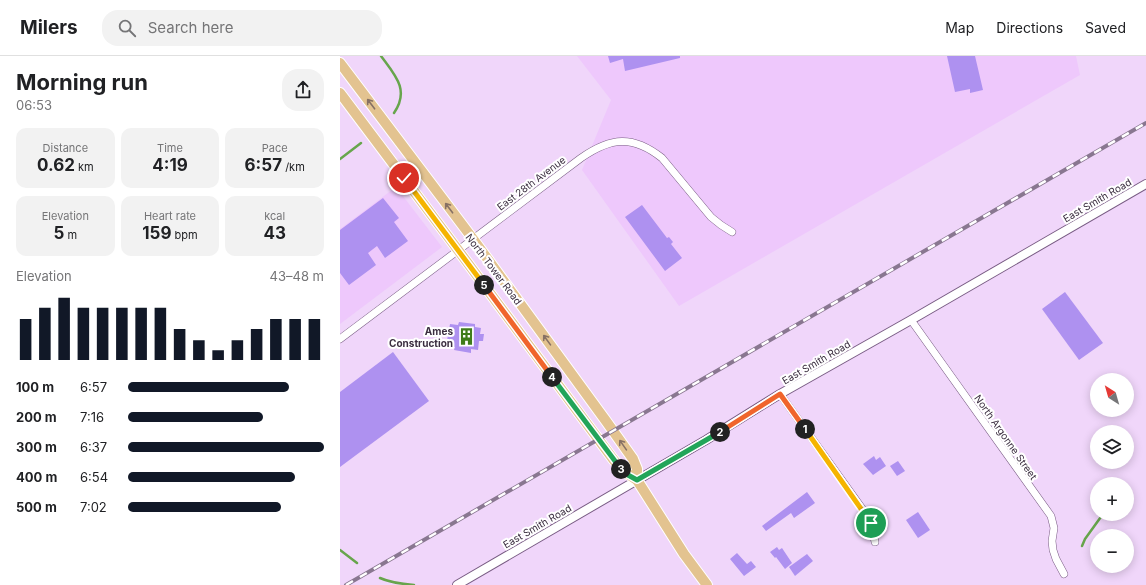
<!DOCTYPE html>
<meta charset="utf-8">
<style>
:root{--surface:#fff;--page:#f2f2f2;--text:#202124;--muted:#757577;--line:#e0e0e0;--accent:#111827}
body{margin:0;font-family:Inter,sans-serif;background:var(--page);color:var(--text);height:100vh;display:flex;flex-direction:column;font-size:15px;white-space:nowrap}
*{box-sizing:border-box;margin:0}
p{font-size:13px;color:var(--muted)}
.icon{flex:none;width:22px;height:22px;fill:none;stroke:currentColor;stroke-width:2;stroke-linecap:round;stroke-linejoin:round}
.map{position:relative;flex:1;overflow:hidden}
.side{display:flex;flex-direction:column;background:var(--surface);width:340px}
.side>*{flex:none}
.needle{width:26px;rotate:323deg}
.controls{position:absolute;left:750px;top:317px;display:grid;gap:8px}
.controls a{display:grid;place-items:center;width:44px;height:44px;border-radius:50%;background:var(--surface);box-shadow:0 2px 10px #0003;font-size:20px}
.pin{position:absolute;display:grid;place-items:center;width:34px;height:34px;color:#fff;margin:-17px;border:2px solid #fff;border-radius:50%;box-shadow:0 1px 4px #0007}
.km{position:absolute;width:20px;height:20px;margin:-10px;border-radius:50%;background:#222;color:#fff;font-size:11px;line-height:20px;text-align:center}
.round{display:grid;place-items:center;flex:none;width:42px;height:42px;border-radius:16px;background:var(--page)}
.overview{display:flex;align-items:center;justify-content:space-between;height:68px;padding:0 16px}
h1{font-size:22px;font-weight:700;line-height:30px}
.figures{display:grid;grid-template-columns:repeat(3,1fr);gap:6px;height:68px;padding:4px 16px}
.figures div{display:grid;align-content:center;border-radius:10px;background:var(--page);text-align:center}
.figures b{font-size:17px;font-weight:700}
.figures small{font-size:11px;font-weight:400}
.figures p{font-size:11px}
.chart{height:112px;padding:8px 16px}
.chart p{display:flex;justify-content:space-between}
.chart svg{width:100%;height:72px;margin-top:4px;stroke:var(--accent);stroke-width:6}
ul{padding:0 16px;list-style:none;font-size:13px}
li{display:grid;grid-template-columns:64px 48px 1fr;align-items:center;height:30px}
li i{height:10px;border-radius:5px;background:var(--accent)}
header{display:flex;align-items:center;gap:24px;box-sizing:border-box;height:56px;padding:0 20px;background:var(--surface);border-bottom:1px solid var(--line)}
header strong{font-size:19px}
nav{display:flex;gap:22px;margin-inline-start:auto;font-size:14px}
.search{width:280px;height:36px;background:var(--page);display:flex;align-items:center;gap:10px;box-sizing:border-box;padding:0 14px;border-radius:16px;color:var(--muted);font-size:15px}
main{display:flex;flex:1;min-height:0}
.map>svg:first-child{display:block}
.built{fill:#eec8fc}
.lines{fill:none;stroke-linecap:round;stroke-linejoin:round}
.stream{stroke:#67a54c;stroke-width:2.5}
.building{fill:#ae91f0}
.minor-casing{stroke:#795c84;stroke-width:8}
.tertiary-casing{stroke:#795c84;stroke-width:10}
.primary-casing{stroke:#fff;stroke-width:12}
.minor{stroke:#fff;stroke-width:7}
.tertiary{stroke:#fff;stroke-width:8}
.primary{stroke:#e3c390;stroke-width:10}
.rail-casing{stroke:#897790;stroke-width:4}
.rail{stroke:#fff;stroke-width:2.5;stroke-dasharray:8;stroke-linecap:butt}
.oneway{stroke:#877164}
.split-1-casing{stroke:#fff;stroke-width:8}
.split-2-casing{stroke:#fff;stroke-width:8}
.split-3-casing{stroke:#fff;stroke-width:8}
.split-4-casing{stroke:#fff;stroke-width:8}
.split-5-casing{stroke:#fff;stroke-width:8}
.split-6-casing{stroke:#fff;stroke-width:8}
.split-1{stroke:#f5b400;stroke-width:5}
.split-2{stroke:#f0652b;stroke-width:5}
.split-3{stroke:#22a559;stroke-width:5}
.split-4{stroke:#22a559;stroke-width:5}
.split-5{stroke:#f0652b;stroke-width:5}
.split-6{stroke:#f5b400;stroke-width:5}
.labels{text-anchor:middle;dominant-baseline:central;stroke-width:4;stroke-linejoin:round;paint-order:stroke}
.street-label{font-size:10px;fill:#3b2e40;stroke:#fff}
.poi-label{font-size:10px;font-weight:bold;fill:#3b2e40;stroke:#fff;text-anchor:end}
</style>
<header>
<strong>Milers</strong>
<div class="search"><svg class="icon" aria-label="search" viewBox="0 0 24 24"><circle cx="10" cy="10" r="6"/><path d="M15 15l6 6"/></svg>Search here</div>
<nav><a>Map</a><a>Directions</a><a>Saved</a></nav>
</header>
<main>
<section class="side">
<div class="overview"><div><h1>Morning run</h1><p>06:53</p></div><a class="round"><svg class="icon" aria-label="share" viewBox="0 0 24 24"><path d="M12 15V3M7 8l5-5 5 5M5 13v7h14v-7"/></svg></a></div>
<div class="figures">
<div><p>Distance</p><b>0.62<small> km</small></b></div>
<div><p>Time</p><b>4:19</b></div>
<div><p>Pace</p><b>6:57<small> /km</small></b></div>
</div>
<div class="figures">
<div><p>Elevation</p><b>5<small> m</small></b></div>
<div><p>Heart rate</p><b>159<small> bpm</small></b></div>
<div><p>kcal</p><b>43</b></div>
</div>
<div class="chart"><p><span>Elevation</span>43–48 m</p>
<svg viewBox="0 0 160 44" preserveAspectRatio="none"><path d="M5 44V19M15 44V12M25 44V6M35 44V12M45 44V12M55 44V12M65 44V12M75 44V12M85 44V25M95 44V32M105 44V38M115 44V32M125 44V25M135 44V19M145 44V19M155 44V19"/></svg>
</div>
<ul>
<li><b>100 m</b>6:57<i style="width:82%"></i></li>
<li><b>200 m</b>7:16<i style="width:69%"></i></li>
<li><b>300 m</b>6:37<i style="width:100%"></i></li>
<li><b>400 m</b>6:54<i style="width:85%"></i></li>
<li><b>500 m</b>7:02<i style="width:78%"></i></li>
</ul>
</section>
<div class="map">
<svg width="806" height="529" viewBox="0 0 806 529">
<rect width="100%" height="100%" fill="#f0d6fa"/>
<g class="built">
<path d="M237,0H736L740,19L339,250L242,114L271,44Z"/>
<path d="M56,131L102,191L0,268V173Z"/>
</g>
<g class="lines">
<g class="stream">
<path d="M41,0C55,19 70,34 54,57"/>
<path d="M0,103L21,87"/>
<path d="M742,490L745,483L763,458"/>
<path d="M0,494L17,507"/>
<path d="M40,522C51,527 62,528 74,529"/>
</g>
</g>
<g class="building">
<path d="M268,0H340V2L285,15L283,3L270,7Z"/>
<path d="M607,0H635L643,34L630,37V33L615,36Z"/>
<path d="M43,142L59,162L54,166L68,185L45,202L37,190L28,197L36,209L9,229L0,217V174Z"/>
<path d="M302,149L327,182L329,181L333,186L331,188L342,202L325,215L285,161Z"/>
<path d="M725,236L763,287L739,304L702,253Z"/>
<path d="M119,266L135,268V271L141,272L140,278H144L143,285H139L138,294L131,293V297L114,294L115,291L106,290L110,268L118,269Z"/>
<path d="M53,296L89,345L0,411V336Z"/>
<path d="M534,400L536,404L540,401L546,410L533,419L523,408Z"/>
<path d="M558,405L565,415L557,420L550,410Z"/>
<path d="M467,436L475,447L454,462L451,457L426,475L422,470Z"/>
<path d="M578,456L590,474L578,482L566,464Z"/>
<path d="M437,491L439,494L442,492L452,507L445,513L436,501L435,502L430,496Z"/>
<path d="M397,497L407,508L411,505L416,511L404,520L390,503Z"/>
<path d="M467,498L473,505L455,520L449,511Z"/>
</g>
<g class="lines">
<defs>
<g id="minor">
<path d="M571,264L711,460L714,472L712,485L713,494L716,503L724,518"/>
<path d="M0,283L241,102C271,81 293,79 322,102L371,161L381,169L392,176"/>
<path d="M440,338L526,458L531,467L535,486"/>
</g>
<path id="tertiary" d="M117,529L366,384L440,338L571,264L806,128"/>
<g id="primary">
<path d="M0,7L133,183L266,365L293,403L297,413V424"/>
<path d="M0,37L118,194L273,403L282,414L297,424L344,498L367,529"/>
</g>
</defs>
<use href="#minor" class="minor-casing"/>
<use href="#tertiary" class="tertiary-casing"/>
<use href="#primary" class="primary-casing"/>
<use href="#minor" class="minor"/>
<use href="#tertiary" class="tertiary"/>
<use href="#primary" class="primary"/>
<defs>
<path id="rail" d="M6,529L806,67"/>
</defs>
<use href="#rail" class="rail-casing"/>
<use href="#rail" class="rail"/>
</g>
<defs><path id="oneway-shaft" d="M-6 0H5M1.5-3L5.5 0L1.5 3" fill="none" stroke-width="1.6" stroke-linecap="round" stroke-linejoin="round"/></defs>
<g class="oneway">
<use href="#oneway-shaft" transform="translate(31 48) rotate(-127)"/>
<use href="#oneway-shaft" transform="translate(109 152) rotate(-127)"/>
<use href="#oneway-shaft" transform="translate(207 284) rotate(-126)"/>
<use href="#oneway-shaft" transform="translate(283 389) rotate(-125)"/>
</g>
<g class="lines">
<defs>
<path id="split-1" d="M465,373L531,467"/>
<path id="split-2" d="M380,376L440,338L465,373"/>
<path id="split-3" d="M281,413L288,419L297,424L380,376"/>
<path id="split-4" d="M212,321L281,413"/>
<path id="split-5" d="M144,229L212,321"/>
<path id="split-6" d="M64,122L144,229"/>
</defs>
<use href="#split-1" class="split-1-casing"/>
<use href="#split-2" class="split-2-casing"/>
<use href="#split-3" class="split-3-casing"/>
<use href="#split-4" class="split-4-casing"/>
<use href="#split-5" class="split-5-casing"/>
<use href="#split-6" class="split-6-casing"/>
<use href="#split-1" class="split-1"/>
<use href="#split-2" class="split-2"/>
<use href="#split-3" class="split-3"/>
<use href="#split-4" class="split-4"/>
<use href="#split-5" class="split-5"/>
<use href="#split-6" class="split-6"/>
</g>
<defs>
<symbol id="building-bare" viewBox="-9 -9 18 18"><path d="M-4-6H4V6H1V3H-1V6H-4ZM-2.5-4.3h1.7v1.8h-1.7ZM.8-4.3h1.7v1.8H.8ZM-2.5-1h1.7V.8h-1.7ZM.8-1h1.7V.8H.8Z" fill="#3e7c1a" stroke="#fff" stroke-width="2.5" paint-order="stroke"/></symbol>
</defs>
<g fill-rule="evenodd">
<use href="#building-bare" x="114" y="268" width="25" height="25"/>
</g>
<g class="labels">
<g class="street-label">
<text transform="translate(191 127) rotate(-37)">East 28th Avenue</text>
<text transform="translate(757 144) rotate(-30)">East Smith Road</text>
<text transform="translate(154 213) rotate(53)">North Tower Road</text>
<text transform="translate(476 306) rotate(-30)">East Smith Road</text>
<text transform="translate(666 381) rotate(55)">North Argonne Street</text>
<text transform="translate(197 470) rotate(-30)">East Smith Road</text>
</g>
<g class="poi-label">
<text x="113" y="275">Ames<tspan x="113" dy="12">Construction</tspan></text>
</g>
</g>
</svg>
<div class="controls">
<a><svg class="needle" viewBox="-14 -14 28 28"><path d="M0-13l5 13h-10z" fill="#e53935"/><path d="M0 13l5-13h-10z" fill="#757577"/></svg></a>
<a><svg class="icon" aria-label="layers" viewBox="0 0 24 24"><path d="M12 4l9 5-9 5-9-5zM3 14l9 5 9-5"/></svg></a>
<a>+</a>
<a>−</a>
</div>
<div class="pin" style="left:531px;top:467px;background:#1e9e55"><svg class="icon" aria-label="arrive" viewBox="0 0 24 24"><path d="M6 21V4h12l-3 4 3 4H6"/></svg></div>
<div class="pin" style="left:64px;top:122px;background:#d93025"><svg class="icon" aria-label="check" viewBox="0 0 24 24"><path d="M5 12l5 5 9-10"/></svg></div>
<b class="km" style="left:465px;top:373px">1</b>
<b class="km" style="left:380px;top:376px">2</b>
<b class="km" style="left:281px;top:413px">3</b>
<b class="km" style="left:212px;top:321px">4</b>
<b class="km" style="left:144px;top:229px">5</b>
</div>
</main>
